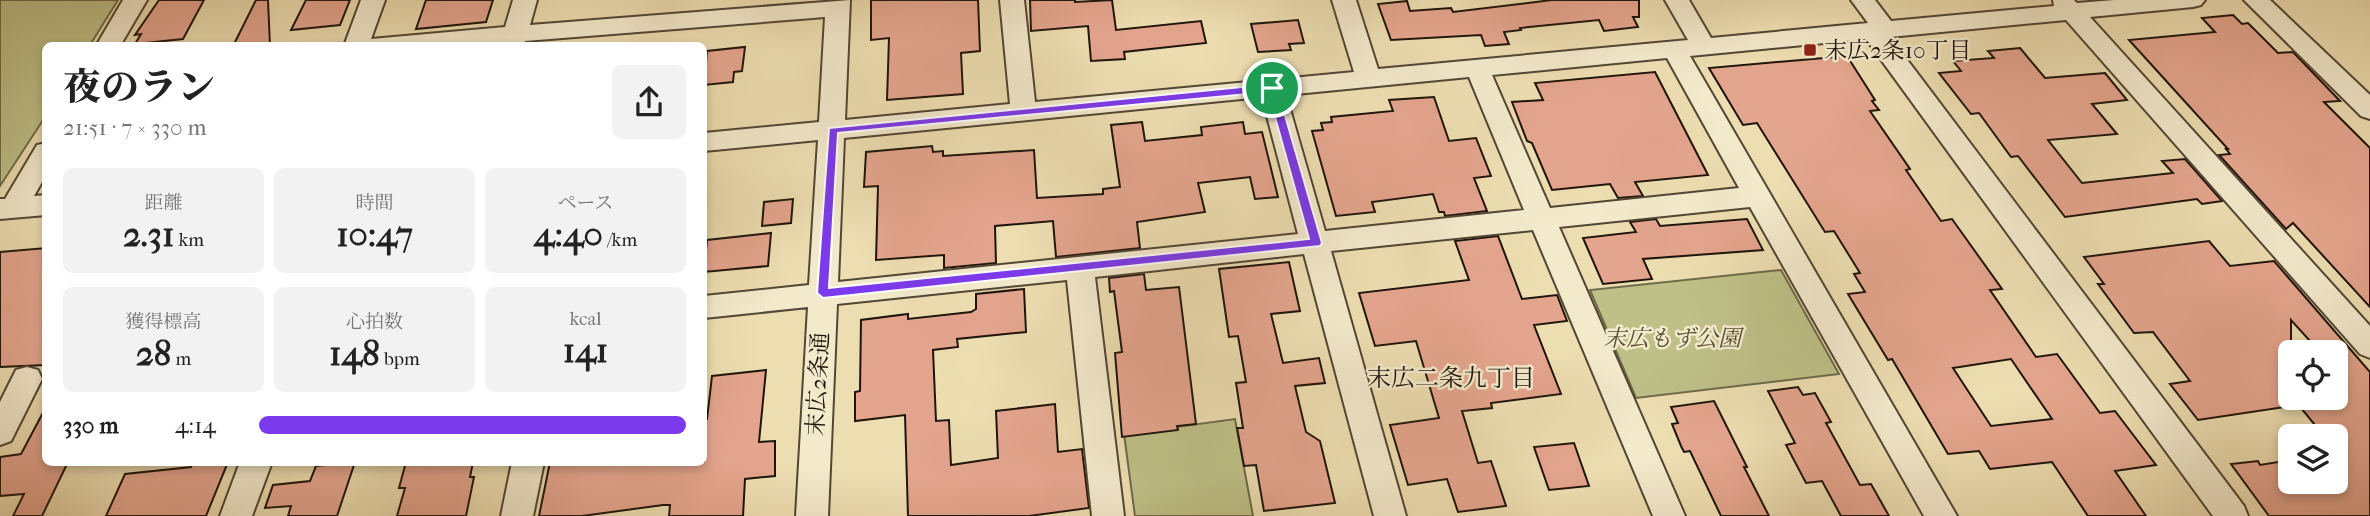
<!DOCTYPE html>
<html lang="ja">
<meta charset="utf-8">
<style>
:root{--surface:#fff;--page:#f2f2f2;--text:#222;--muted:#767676;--accent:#7c3aed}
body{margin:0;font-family:"IM FELL French Canon","Noto Serif JP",serif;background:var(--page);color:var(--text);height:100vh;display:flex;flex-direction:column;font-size:26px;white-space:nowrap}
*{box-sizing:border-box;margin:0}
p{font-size:23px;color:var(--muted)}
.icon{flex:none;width:38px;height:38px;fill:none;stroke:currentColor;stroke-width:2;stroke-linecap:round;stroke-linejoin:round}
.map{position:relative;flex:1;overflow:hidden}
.sheet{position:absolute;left:42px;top:42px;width:665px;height:424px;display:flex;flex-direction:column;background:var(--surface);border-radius:10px;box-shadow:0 4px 10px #0003}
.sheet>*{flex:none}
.fabs{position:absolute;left:2278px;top:340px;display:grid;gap:14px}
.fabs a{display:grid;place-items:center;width:70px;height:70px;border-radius:10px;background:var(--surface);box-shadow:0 4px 10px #0003;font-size:35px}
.pin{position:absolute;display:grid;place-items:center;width:60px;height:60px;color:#fff;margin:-30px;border:4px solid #fff;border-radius:50%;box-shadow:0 2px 7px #0007}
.round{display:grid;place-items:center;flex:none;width:74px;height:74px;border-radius:10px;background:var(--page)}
.overview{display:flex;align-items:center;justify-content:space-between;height:119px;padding:0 21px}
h1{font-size:38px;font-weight:800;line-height:52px}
.figures{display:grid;grid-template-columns:repeat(3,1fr);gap:10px;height:119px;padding:7px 21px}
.figures div{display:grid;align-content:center;border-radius:10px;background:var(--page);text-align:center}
.figures b{font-size:35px;font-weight:800}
.figures small{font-size:19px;font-weight:400}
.figures p{font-size:19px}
ul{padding:0 21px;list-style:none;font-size:23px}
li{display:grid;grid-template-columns:112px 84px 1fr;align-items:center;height:52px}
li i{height:18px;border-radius:9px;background:var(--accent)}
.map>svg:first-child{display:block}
.green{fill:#bec087;stroke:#6e6a49;stroke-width:2}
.building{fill:#e4a58e;stroke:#1f140b;stroke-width:2;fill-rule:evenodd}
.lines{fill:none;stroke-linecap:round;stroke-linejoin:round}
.minor-casing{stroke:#524634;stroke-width:4}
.minor{fill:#f3eacc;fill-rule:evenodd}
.route{fill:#7c3aed;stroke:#fff;stroke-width:2;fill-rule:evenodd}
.poi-dot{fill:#8f2418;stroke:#f3eacc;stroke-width:2.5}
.labels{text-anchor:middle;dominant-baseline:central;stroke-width:5;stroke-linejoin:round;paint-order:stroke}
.poi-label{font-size:23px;fill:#1f140b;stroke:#f3eacc;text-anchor:start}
.park-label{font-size:23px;font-style:italic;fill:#575036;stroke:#f3eacc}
.street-label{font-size:23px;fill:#1f140b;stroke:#f3eacc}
.neighbourhood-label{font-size:24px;fill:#1f140b;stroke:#f3eacc}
</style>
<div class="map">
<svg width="2370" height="516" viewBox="0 0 2370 516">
<rect width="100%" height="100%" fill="#eddeb1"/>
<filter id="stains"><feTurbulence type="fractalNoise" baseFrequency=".00286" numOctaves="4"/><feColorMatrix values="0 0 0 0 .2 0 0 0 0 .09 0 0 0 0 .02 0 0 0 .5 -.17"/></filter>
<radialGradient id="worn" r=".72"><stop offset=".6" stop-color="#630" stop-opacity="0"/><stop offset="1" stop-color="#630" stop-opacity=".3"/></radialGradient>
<g class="green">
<path d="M0,0H118L90,45L46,46L45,117L0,186Z"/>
<path d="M1781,270L1839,374L1636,398L1590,290Z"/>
<path d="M1235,419L1253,516H1135L1124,434Z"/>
</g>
<g class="building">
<path d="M159,0H204L183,39L135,44L141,34L135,35Z"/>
<path d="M256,0H268L270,46H233Z"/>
<path d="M306,0H350L340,25L291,30Z"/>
<path d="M426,0H493L486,22L416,29Z"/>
<path d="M871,0H978L980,51L961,53L963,94L887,100L889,38L871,40Z"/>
<path d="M1030,0H1075V2L1112,0L1116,30L1201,21L1206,43L1124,52L1125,59L1091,61L1088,26L1031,31Z"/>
<path d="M1552,0H1639V17H1633L1638,27L1604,31L1599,20L1520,28L1521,30L1504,32L1509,44L1485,46L1481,35L1391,40L1378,4L1407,1L1410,11L1451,8L1453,12Z"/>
<path d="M2233,15L2242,24L2248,23L2278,53L2293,52L2340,101L2324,102L2370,148V307L2293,223L2286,229L2219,155L2230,154L2226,149H2228L2129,40L2215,32L2202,18Z"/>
<path d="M1298,20L1304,43L1289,44L1291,50L1258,52L1251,24Z"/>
<path d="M745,47L742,71L734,72L733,82L704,85L707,51Z"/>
<path d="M2020,48L2045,78L2105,73L2127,100L2092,104L2117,134L2048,140L2082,183L2173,173L2162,161L2185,159L2222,201L2202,204L2197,199L2065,217L2018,156L2011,157L1979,113L1971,114L1939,73L1961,71L1953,61L1994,58L1988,51Z"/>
<path d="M1847,56L1875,100L1872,101L1879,110L1870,111L1910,169L1906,170L1941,221L1952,219L2002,289L1990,290L2036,357L2057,354L2100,413L2115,411L2156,465L2115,471L2146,516H2088L2052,462L1990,469L1979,451L1948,454L1892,359L1888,360L1848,294L1865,292L1854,274L1860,273L1834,231L1825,232L1757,123L1743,125L1709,68ZM2011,359L2052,419L1991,426L1953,368Z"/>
<path d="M1655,72L1708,175L1635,182L1643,196L1618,198L1610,184L1552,190L1532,143L1527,141L1512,102L1543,100L1535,83Z"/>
<path d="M1434,97L1449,141L1476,138L1491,176L1474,178L1487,211L1445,216L1444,212H1439L1433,194L1372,202L1375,212L1336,216L1312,131L1323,130L1321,123L1332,122L1331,117L1393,111L1389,100Z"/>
<path d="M1142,122L1145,141L1202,135L1201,127L1243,122L1245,134L1262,132L1278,197L1255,199L1250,177L1198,183L1205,212L1137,222L1140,248L1056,257L1053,221L995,226L996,263L944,268V255L876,260L878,186L864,187L866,152L932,146L933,152L943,151V156L1034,150L1037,198L1103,194V189L1120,187L1111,125Z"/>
<path d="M793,199L791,223L762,226L764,202Z"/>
<path d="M1656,219L1660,226L1747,219L1763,250L1643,259L1652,279L1603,284L1583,238L1636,232L1630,222Z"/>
<path d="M771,233L768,266L704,272L707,240Z"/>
<path d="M1498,236L1522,299L1557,295L1567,321L1534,325L1561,394L1491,403L1492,408L1462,411L1478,463L1491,461L1506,506L1458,512L1447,479L1408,485L1390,425L1439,418L1416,341L1375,346L1359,293L1469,280L1455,241Z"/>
<path d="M2209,241L2230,266L2274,261L2370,372V516H2269L2231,464L2258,461L2260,465L2291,460V481H2336V453H2338L2336,436H2324L2301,408L2336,403V352H2320L2291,320V406L2198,420L2170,384L2190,381L2153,332L2134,333L2098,284H2104L2084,257Z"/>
<path d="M46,248V365L0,367V252Z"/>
<path d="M1289,262L1300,311L1271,314L1283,363L1319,358L1325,383L1295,386L1306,432L1320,441L1335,503L1264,511L1256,465L1244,466L1237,428H1243L1236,383L1246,382L1238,336L1229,337L1219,269Z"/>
<path d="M1144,274L1146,290L1179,287L1196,424L1177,426L1178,430L1122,437L1115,353L1122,352L1114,291L1110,292L1109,278Z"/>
<path d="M1024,289L1026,332L957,339L958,347L933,350L936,421L949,420L951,465L998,458L996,411L1055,404L1058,452L1082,449L1089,508L1029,516H908L905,415L855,421V392L860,391L861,320L908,314V319L971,312L976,309V294Z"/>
<path d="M766,370L759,442L775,441V476L745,479L743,516H669L670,505H663L582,516H539L550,462H704V419H707L712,376Z"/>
<path d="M1798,387L1803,395L1815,393L1831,422L1826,423L1860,485L1871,484L1889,516H1841L1822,481L1806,483L1786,445L1795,443L1768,391Z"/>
<path d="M1714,401L1747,467H1744L1769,516H1721L1690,451L1684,452L1681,446L1672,424L1678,423L1671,407Z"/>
<path d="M46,407V462H68L42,516H13L24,494L0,496V457L21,454Z"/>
<path d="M1574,443L1589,486L1549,490L1534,447Z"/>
<path d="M193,462H228L206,516H106L125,474L191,467Z"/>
<path d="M355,462L337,516H288L291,506L265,508L273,485L310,481L316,466Z"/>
<path d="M406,462H473L470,477H474L466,516H397L405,488H399Z"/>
</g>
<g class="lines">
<defs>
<g id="minor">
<path d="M123,0H147L120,46H96Z"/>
<path d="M361,0H385L371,39L505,27L513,0H537L530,25L850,0L845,120L1010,104L1000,0H1024L1035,102L1354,72L1332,0H1356L1378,69L1688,40L1665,0H1689L1711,38L1868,23L1851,0H1875L1891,21L2054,6L2053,0H2074L2077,3L2114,0H2205L2201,5L2193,7L2090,17L2370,326V358L2360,354L2066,20L1890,37L2244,506L2248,516H2213L1866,39L1690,56L1957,516H1924L1750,207L1559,227L1685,516H1653L1533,230L1331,251L1406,516H1374L1304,254L1095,277L1124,516H1092L1067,280L837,304L828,516H796L808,307L704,318V296L809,285L818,140L704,151V133L819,122L825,17L525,41L524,46H344ZM1667,58L1739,188L1550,208L1492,75ZM1469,77L1524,210L1325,231L1286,95ZM1262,97L1298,234L838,282L844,138Z"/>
<path d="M2244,0H2270L2370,95V119L2361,116Z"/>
<path d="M46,143V175L34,196L46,195V215L0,219V199H5L37,145Z"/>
<path d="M27,367L38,370L42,379L11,441L0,445V402L16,370Z"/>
<path d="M240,462H272L252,516H220Z"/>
<path d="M512,462H544L533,516H501Z"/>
</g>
</defs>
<use href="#minor" class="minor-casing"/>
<use href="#minor" class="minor"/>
</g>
<path class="route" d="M1272,84L1277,88L1322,243L1320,246L823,298L817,293L829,128ZM1268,92L1309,239L829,288L838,133Z"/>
<rect class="poi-dot" x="1803" y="43" width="14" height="14" rx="3.5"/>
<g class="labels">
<g class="poi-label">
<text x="1824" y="50">末広2条10丁目</text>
</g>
<g class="park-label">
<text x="1672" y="338">末広もず公園</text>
</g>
<g class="street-label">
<text transform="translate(818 384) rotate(-87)">末広2条通</text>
</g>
<g class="neighbourhood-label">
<text x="1451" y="378">末広二条九丁目</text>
</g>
</g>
<rect width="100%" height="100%" filter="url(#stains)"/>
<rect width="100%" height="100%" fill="url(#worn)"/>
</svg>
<div class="fabs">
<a><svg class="icon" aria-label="locate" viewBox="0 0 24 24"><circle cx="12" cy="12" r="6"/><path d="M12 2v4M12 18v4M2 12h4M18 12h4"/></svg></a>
<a><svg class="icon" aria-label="layers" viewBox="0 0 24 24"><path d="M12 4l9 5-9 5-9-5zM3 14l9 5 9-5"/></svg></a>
</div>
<div class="pin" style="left:1272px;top:88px;background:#1e9e55"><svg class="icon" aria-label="arrive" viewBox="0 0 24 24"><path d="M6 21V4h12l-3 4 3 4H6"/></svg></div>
<section class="sheet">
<div class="overview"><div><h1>夜のラン</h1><p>21:51 · 7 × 330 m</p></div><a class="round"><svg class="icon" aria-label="share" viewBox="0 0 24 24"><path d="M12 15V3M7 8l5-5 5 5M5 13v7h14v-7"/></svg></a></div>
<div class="figures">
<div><p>距離</p><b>2.31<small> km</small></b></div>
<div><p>時間</p><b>10:47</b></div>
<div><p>ペース</p><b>4:40<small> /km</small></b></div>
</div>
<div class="figures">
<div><p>獲得標高</p><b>28<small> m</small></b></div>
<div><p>心拍数</p><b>148<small> bpm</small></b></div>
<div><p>kcal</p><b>141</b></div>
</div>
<ul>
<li><b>330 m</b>4:14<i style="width:100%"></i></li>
</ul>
</section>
</div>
